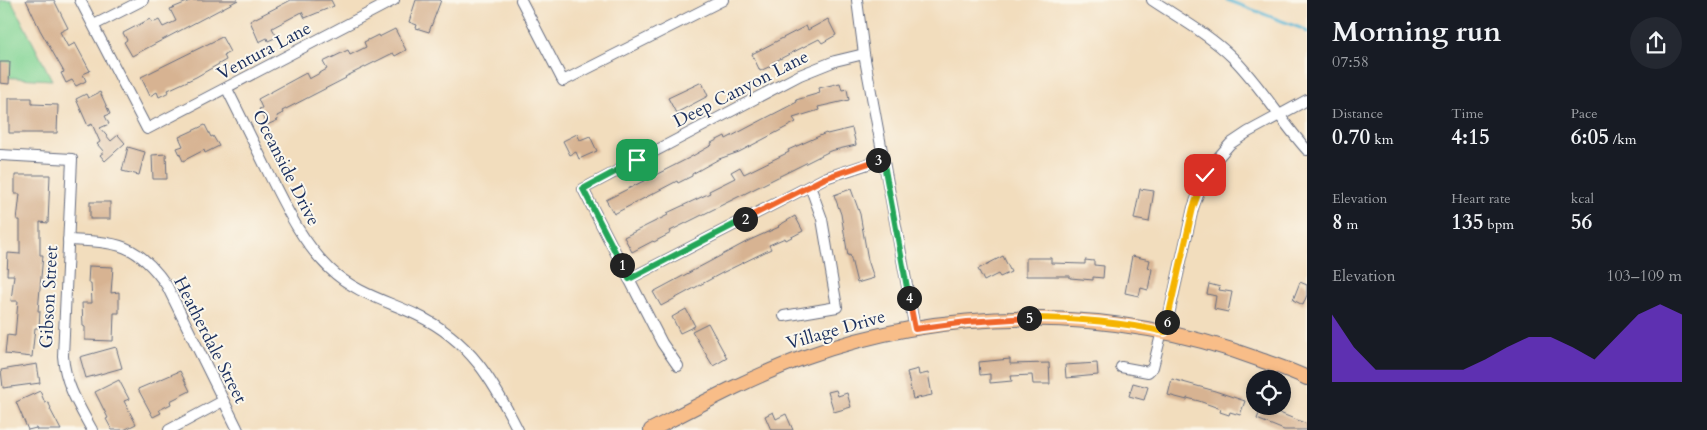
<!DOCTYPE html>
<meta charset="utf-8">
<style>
:root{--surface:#171b24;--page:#242831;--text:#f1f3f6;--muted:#9ea1a6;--accent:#7c3aed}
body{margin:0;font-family:Cardo,serif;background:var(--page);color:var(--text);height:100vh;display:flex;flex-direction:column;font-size:19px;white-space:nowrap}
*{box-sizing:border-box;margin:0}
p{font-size:16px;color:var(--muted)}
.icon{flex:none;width:28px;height:28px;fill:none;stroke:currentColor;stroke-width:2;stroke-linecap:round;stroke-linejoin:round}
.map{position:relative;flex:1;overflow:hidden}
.sheet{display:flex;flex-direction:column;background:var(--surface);width:400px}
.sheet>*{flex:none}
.buttons{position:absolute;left:1246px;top:370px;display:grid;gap:10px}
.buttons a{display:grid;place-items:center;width:45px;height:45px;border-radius:50%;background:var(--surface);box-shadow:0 2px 8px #0003;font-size:25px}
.pin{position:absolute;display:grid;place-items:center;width:42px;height:42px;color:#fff;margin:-21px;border-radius:10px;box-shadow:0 2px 8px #0006}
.km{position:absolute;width:25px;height:25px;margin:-12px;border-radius:50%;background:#222;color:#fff;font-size:14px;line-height:25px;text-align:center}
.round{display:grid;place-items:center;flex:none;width:52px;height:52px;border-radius:26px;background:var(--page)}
.summary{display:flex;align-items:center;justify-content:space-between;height:85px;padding:0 25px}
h1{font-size:28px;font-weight:600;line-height:38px}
.metrics{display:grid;grid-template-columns:repeat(3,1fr);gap:8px;height:85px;padding:5px 25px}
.metrics div{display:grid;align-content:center}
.metrics b{font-size:21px;font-weight:600}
.metrics small{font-size:14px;font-weight:400}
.metrics p{font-size:14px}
.chart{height:140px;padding:10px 25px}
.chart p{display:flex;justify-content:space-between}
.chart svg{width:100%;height:90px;margin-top:5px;fill:var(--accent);opacity:.7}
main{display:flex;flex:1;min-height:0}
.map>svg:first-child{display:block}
.green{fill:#84d596;stroke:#50827a}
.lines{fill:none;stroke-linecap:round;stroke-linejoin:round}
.stream{stroke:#55b3d3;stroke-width:3}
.building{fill:#d7b392}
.minor-casing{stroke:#666c7f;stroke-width:12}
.major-casing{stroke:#666c7f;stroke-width:16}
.minor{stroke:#fff;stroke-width:10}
.major{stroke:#f8bd88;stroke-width:14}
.split-1-casing{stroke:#fff;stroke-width:10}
.split-2-casing{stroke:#fff;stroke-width:10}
.split-3-casing{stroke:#fff;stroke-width:10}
.split-4-casing{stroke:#fff;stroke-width:10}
.split-5-casing{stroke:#fff;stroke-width:10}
.split-6-casing{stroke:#fff;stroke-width:10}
.split-7-casing{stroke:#fff;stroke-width:10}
.split-1{stroke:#22a559;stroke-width:6}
.split-2{stroke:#22a559;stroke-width:6}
.split-3{stroke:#f0652b;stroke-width:6}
.split-4{stroke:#22a559;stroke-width:6}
.split-5{stroke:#f0652b;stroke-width:6}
.split-6{stroke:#f5b400;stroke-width:6}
.split-7{stroke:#f5b400;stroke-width:6}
.labels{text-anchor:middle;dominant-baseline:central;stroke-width:4;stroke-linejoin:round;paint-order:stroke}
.street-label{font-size:18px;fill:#1b2f5e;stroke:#fbf7ec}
</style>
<main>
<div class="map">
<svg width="1307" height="430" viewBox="0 0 1307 430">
<rect width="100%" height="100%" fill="#fbf7ec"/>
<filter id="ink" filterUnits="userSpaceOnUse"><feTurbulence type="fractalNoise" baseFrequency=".02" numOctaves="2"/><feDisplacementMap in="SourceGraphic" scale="10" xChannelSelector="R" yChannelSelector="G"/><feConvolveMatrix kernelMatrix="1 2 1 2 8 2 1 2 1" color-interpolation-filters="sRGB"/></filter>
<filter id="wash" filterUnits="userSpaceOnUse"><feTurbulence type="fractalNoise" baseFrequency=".0096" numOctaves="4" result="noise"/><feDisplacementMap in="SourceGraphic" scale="20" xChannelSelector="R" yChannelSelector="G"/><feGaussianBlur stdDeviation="1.12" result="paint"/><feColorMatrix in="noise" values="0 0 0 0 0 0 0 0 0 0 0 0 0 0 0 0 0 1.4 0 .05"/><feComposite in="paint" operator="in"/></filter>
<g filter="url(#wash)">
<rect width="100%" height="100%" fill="#f2ddbd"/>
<path class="green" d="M0,0H11L52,80L0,77Z"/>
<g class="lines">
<path class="stream" d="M1227,0L1303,29L1307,32"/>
</g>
<g id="blocks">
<g class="building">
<path d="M26,0H54L68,28L60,32L68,47L75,43L90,71L83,74L86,81L76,86L72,80L66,83L61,73L64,72L40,30Z"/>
<path d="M192,0H238L132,56L124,42L127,40L123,33L150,19L153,23L159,20L163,27L176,21L170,9Z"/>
<path d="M291,0H331L334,6L305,18L302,12L272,28L277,37L268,41L267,38L259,42L250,21Z"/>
<path d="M416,0H441L429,32L416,28L417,25L409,22Z"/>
<path d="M828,19L836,35L822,43L819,39L772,63L773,65L760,71L752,54L806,26L808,30Z"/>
<path d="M395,29L406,50L395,56L393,53L345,77L346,78L282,111L283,113L277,116L278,120L267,125L259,109L262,108L258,99L306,73L309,79L327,69L323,62L348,50L350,55L366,47L364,42L378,35L379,37Z"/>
<path d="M222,37L230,52L224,55L226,60L196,77L168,90L169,92L159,97L157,92L150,96L141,77Z"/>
<path d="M0,62H10L9,84L0,83Z"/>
<path d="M702,82L708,96L676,113L668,98Z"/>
<path d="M840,83L842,90L847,89L849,100L818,107L819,110L793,118L796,122L781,130L739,152L719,159L692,174V176L678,183L677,181L614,214L606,200L689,158L712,145L711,143L725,136L726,139L766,118L797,102L796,100L820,93L819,88Z"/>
<path d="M100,92L110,114L105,116L109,124L100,128L111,141L118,135L125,143L105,161L100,155L104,152L97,144L100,142L92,124L88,126L76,99L86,94L88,98Z"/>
<path d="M9,98H32V104L58,105L57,133H9Z"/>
<path d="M205,125L211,137L213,136L219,146L205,153L204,150L183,161L177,148L183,146L179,137Z"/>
<path d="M852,128L856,145L830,151L670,231L671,233L654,242L653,241L632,252L624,237L668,215L667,213L710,193L709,191L735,178L731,172L740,167L744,174L789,152L788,150L826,133L827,134Z"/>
<path d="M577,134L580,140L590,136L597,151L579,159L576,152L570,155L563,141Z"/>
<path d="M128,147L145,152L139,175L122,171Z"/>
<path d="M166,154L167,179H153L152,155Z"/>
<path d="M15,175H50L48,223L40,222V255H43L38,311H40L39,328H35L32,357L5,354L7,335L15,336L18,301H11L14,275H7L8,253L20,254V220H17L20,194H15Z"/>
<path d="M851,189L860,214L868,260L874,278L857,283L850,255L848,256L841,214L834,195Z"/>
<path d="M1140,189L1154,191L1149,222L1134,219Z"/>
<rect x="90" y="202" width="20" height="17"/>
<path d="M795,216L803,231L786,240L785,238L769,245L771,249L722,273L661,306L653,292L750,240L779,227L778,226Z"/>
<path d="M1003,256L1011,272L1000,277L998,274L984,281L978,269Z"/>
<path d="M1132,256L1150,260L1148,268L1152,269L1148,290L1141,288L1139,296L1125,293Z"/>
<path d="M1026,258H1051V263L1085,264V260L1094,261V265L1104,266L1103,278L1093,277V280L1070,278V276H1026Z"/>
<path d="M89,266L113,267L111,293L119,292V313H114L113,341L85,340V327L83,326L82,303H92L91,283H88Z"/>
<path d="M1300,282L1307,285V295L1303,305L1293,300Z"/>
<path d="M1209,284L1220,287L1219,290L1232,292L1228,312L1214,309L1216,296L1207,294Z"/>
<path d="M686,309L695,326L680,333L672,317Z"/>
<path d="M708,323L727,358L713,366L692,331Z"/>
<path d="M116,347L122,368L86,378L80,357Z"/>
<path d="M1010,359V364L1049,363L1050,384H1033L1032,375L1011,376L1012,381L990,383V374L980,375L979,362Z"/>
<path d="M1097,363L1098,375L1066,378L1065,365Z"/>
<path d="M37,364L40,383L3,388L1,370Z"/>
<path d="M918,369L919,375L928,373L932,395L913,399L907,372Z"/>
<path d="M180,371L190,391L170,401L171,404L159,410L161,413L153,417L138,389Z"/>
<path d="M1172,379L1215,391L1245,401L1240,415L1230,412L1229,415L1220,412L1221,409L1199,401L1187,398V400L1168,395Z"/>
<path d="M119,380L129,399L124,401L136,424L124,430H112L106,419L108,418L95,392Z"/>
<path d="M1133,383L1148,387L1144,400L1129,396Z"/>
<path d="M836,390L838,396L847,393L851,407L834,412L828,392Z"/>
<path d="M40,391L45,403L48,402L51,408L50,409L61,430H37L36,428L28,430L16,402Z"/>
<path d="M1262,406L1307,424V430H1284L1257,419Z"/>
<path d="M773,412L776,419L786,414L793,430H771L765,416Z"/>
</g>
</g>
</g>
<g filter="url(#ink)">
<use href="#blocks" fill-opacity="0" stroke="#666c7f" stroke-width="1"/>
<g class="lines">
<defs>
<g id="minor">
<path d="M80,0L147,129L394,0"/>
<path d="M521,0L563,81L723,0"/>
<path d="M857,0L864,54L915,329"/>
<path d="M1152,0C1179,18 1210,35 1233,58C1261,86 1281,121 1307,150"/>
<path d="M94,25L143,0"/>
<path d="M227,89C241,117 255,145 269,174C286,208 302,242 330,269C355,293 387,301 417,315C470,340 493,381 518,430"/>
<path d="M0,155L72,159L63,356C65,384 79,406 92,430"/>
<path d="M68,240C117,242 138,243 167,286L238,430"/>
<path d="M629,279L825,178L883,159"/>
<path d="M784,316L837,307L822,219L810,186"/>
<path d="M1165,332L1193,208L1205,175L1216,160L1230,144L1248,132L1307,100"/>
<path d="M678,366L662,343L583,189L800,75L835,61L864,54"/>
<path d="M1121,367L1148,372L1153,367L1162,331"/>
<path d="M169,430L223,401"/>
</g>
<path id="major" d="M651,430C701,404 751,377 805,357C947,305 1116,306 1258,359C1274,365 1291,370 1307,378"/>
</defs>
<use href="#minor" class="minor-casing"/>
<use href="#major" class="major-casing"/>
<use href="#minor" class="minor"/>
<use href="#major" class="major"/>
</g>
</g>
<g class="lines" filter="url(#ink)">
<defs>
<path id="split-1" d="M622,265L583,189L637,160"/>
<path id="split-2" d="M622,265L629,279L745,219"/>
<path id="split-3" d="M745,219L825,178L878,160"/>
<path id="split-4" d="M878,160L883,159L909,298"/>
<path id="split-5" d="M909,298L915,329L967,322L1029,318"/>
<path id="split-6" d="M1029,318C1074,318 1121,322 1165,332L1167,322"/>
<path id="split-7" d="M1167,322L1193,208L1205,175"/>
</defs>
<use href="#split-1" class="split-1-casing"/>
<use href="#split-2" class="split-2-casing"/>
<use href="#split-3" class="split-3-casing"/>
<use href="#split-4" class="split-4-casing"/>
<use href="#split-5" class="split-5-casing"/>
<use href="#split-6" class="split-6-casing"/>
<use href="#split-7" class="split-7-casing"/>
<use href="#split-1" class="split-1"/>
<use href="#split-2" class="split-2"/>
<use href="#split-3" class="split-3"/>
<use href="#split-4" class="split-4"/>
<use href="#split-5" class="split-5"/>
<use href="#split-6" class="split-6"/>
<use href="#split-7" class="split-7"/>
</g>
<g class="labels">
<g class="street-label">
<text transform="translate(264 51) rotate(-28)">Ventura Lane</text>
<text transform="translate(741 89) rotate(-27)">Deep Canyon Lane</text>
<text transform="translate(286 168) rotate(63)">Oceanside Drive</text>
<text transform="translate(49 297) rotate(-87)">Gibson Street</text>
<text transform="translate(836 330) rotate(-16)">Village Drive</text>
<text transform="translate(210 340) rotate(63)">Heatherdale Street</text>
</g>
</g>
</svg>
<div class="buttons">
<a><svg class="icon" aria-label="locate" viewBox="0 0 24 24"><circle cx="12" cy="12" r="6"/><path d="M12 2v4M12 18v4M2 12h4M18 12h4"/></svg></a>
</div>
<div class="pin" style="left:637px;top:160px;background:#1e9e55"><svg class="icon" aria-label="arrive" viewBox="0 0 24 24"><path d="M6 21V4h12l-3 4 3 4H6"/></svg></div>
<div class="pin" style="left:1205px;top:175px;background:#d93025"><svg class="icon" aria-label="check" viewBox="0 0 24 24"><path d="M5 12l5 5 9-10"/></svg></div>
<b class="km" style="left:622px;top:265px">1</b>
<b class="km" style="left:745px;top:219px">2</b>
<b class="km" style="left:878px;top:160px">3</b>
<b class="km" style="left:909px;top:298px">4</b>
<b class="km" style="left:1029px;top:318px">5</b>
<b class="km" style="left:1167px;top:322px">6</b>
</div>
<section class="sheet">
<div class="summary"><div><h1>Morning run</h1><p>07:58</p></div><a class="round"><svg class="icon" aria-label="share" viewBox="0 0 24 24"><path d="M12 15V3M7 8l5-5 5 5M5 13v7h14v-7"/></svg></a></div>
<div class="metrics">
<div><p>Distance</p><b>0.70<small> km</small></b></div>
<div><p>Time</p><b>4:15</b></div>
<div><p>Pace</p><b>6:05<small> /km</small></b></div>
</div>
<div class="metrics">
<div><p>Elevation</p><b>8<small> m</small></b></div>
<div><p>Heart rate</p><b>135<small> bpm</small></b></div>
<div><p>kcal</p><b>56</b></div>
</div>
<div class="chart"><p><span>Elevation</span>103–109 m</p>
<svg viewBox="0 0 160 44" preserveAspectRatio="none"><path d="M0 44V11L10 27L20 38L30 38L40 38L50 38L60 38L70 33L80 27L90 22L100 22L110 27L120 33L130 22L140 11L150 6L160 11V44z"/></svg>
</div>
</section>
</main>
